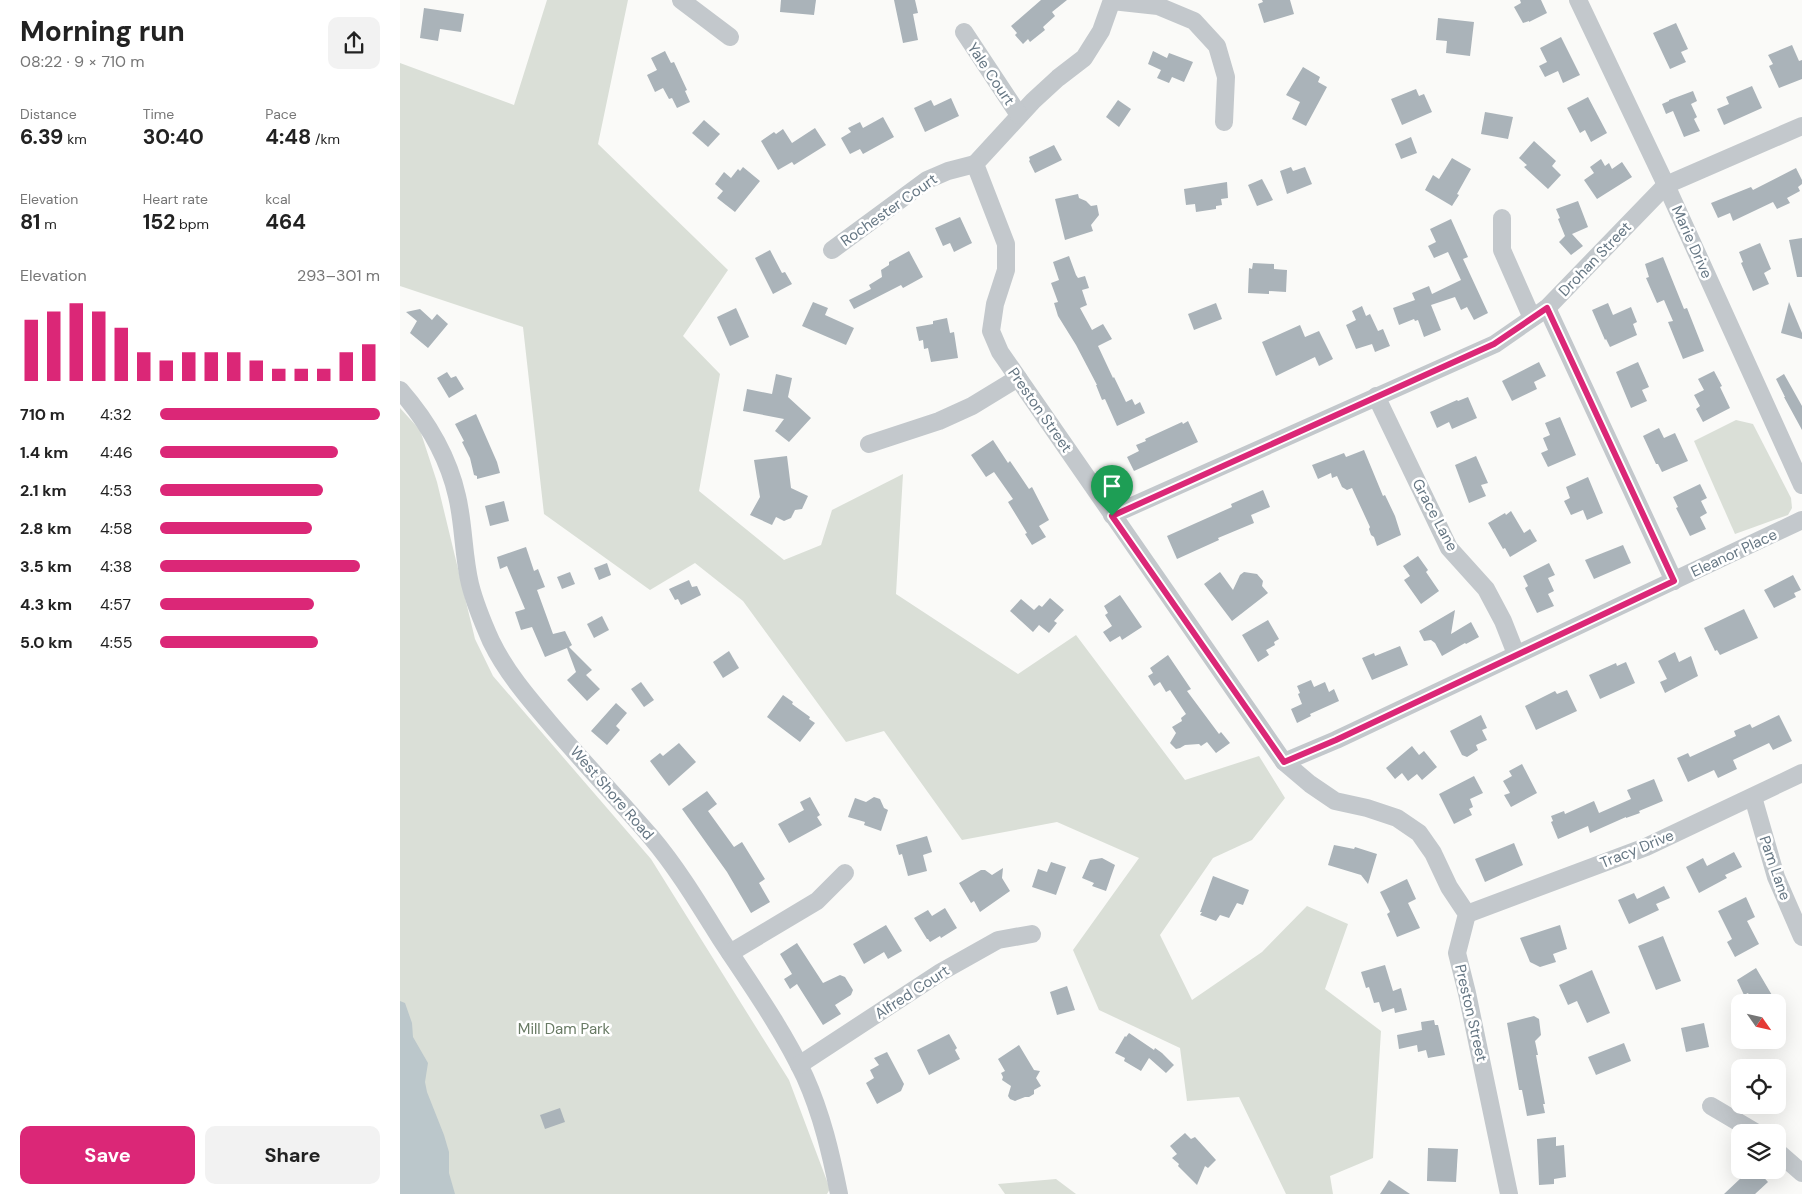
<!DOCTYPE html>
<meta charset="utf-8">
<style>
:root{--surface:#fff;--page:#f2f2f2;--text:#222;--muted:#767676;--accent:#db2777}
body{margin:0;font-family:"DM Sans",sans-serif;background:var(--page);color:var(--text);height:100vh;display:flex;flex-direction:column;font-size:19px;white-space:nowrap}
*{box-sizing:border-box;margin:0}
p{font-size:16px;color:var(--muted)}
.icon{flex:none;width:28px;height:28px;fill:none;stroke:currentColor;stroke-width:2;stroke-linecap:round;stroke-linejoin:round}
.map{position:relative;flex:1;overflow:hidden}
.panel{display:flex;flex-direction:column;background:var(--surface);width:400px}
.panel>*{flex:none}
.needle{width:32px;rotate:124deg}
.tools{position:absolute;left:1331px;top:994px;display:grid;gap:10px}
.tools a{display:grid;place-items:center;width:55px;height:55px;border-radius:10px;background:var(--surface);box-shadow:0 5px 20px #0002;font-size:25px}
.pin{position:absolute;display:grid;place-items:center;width:42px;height:42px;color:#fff;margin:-51px -21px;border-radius:50% 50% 50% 0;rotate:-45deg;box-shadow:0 0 5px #0007}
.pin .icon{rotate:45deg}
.round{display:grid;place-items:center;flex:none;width:52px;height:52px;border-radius:10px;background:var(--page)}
.headline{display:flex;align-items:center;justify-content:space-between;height:85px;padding:0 20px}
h1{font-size:28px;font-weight:700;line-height:38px}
.figures{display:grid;grid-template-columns:repeat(3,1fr);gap:8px;height:85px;padding:5px 20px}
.figures div{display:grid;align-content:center}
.figures b{font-size:21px;font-weight:700}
.figures small{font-size:14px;font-weight:400}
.figures p{font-size:14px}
.chart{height:140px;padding:10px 20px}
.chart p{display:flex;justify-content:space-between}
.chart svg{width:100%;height:90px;margin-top:5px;stroke:var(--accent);stroke-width:6}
.primary-button{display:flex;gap:10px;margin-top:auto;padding:10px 20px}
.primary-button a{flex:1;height:58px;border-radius:10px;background:var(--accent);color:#fff;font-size:20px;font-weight:700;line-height:58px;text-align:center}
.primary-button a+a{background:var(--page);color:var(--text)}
ul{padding:0 20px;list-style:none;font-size:16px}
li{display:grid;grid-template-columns:80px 60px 1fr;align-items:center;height:38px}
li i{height:12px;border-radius:6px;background:var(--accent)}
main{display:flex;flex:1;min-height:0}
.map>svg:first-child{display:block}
.green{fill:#dadfd7}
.water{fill:#bbc7cb}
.building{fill:#aab3b9}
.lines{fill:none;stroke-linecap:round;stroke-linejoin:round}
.minor{stroke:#c3c8cc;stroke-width:18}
.route-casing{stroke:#fff;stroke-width:10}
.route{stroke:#db2777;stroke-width:6}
.labels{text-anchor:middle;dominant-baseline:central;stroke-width:5;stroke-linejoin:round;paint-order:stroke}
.street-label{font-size:15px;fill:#657683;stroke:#fff}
.park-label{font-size:15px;fill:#687a64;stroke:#fff}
</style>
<main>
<section class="panel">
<div class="headline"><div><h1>Morning run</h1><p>08:22 · 9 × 710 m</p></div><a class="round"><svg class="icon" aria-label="share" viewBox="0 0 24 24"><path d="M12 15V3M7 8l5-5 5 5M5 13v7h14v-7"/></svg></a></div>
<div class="figures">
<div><p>Distance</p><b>6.39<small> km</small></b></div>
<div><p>Time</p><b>30:40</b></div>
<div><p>Pace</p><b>4:48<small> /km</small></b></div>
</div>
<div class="figures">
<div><p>Elevation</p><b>81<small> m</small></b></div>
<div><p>Heart rate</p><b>152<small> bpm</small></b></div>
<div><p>kcal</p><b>464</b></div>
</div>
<div class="chart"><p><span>Elevation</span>293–301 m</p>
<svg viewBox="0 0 160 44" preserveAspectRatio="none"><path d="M5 44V14M15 44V10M25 44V6M35 44V10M45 44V18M55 44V30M65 44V34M75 44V30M85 44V30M95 44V30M105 44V34M115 44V38M125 44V38M135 44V38M145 44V30M155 44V26"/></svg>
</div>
<ul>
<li><b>710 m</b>4:32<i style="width:100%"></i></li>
<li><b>1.4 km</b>4:46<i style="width:81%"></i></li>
<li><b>2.1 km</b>4:53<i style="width:74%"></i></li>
<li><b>2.8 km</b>4:58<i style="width:69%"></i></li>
<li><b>3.5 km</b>4:38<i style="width:91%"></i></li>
<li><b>4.3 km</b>4:57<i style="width:70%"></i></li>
<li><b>5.0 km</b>4:55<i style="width:72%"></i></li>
</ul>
<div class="primary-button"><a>Save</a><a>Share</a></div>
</section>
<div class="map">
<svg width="1402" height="1194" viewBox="0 0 1402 1194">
<rect width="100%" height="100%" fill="#fafaf8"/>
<g class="green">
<path d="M147,0H228L198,144L328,270L283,336L320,374L299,491L384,560L421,545L432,510L503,474L496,594L618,674L676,635L785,780L859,756L885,798L852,840L813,858L760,935L792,1000L862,952L907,906L948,924L925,989L981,1031L973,1158L930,1176L933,1194H886L839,1097L787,1101L780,1048L699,1010L673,950L739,858L657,822L562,840L484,731L446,742L343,601L295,563L250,590L144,514L123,327L0,286V63L114,105Z"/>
<path d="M0,408L20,430L37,482L75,639L93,676L251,859L389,1080L430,1189L427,1194H0Z"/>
<path d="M1336,420L1353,424L1391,498L1392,508L1388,515L1335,534L1294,441Z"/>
<path d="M656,1179L676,1194H605L598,1184Z"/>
</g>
<path class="water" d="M0,1001L5,1003L12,1023L13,1037L28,1063L25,1082L27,1092L44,1135L49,1152V1173L55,1194H0Z"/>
<g class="building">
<path d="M381,0H416L414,15L380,12Z"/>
<path d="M494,0H515L518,13L513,14L518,40L503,43Z"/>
<path d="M641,0H667L652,12L655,16L643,27L645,30L630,42L628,39L623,44L615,35L617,33L611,26Z"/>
<path d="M862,0H890L894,14L864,23L858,4L863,2Z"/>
<path d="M1120,0H1141L1147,13L1129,22V21L1123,23L1114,7L1121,3Z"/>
<path d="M24,8L64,14L61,32L40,29L38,41L20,38Z"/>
<path d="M1038,18L1074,22L1070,56L1046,53L1047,41L1036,40Z"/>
<path d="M1276,23L1288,49L1281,52L1286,62L1270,69L1253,33Z"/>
<path d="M1161,37L1180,75L1163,83L1158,71L1145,77L1139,66L1147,62L1140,48Z"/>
<path d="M1392,45L1399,61L1402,60V79L1379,88L1369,66L1373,64L1368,55Z"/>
<path d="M265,51L271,63L274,62L287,90L285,91L290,102L277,108L272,98L269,99L263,88L255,92L247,75L257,70L251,58Z"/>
<path d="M753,51L767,58L769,53L793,62L784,82L772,77L769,83L757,78L761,70L748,64Z"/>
<path d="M903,67L920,77L918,82L927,87L906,126L892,119L900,102L886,95Z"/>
<path d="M1352,86L1362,108L1324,125L1317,109L1329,104L1326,97Z"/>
<path d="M1016,89L1019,96L1024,94L1032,112L1002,125L991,99Z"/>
<path d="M1293,91L1297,101L1291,104L1297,117L1294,119L1300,131L1284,137L1273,111L1266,114L1262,104L1269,101V100Z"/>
<path d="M1188,97L1207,133L1191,142L1185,130L1180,133L1167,108Z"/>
<path d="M551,98L559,116L525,132L514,108L531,100L534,106Z"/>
<path d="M718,100L731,109L719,127L706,117Z"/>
<path d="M1085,112L1113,117L1108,139L1081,134Z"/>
<path d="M483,117L494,137L463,154L460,149L450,154L441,138L451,132L448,128L460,122L463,128Z"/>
<path d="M304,120L320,134L308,147L292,133Z"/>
<path d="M415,128L426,145L394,165L392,162L378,170L361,141L374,132L376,134L383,129L392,143Z"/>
<path d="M1011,137L1017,153L1001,159L995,144Z"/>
<path d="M1134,141L1156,161L1152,166L1161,175L1148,189L1124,167L1127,165L1119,158Z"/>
<path d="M654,145L662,160L635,173L629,161L630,160L629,157Z"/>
<path d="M1052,158L1071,169L1057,194L1059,195L1052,206L1025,190L1033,175L1039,179Z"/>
<path d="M1201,159L1205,166L1209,163L1212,169L1222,162L1232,177L1197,199L1184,180L1194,173L1190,167Z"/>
<path d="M343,167L360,181L335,212L317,198L323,191L315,184L324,172L331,178L338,169L340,171Z"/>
<path d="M891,167L893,171L905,167L912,184L887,194L880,171Z"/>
<path d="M1396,168L1402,180V184L1398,187L1400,191L1387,198L1390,203L1377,209L1373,202L1333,221L1330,213L1318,218L1311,203L1351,187L1353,190Z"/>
<path d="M862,179L873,200L857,206L848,185Z"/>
<path d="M827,182L828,198L821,199L822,205L816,206V209L796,212L795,204L786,205L784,189Z"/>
<path d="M678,194L679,198L686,201L691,206L697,205L699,215L691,225L693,231L665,240L655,199Z"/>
<path d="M1178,201L1188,227L1172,234L1183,246L1171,255L1159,242L1165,236L1158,219L1160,218L1156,209Z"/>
<path d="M560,217L572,243L554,252L550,243L543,246L535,228Z"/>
<path d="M1051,219L1068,257L1063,259L1088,313L1074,320L1067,307L1061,310L1055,297L1031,305L1041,330L1024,337L1018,320L1015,321L1014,319L999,325L993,308L1015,300L1012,293L1029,286L1032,294L1061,280L1048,252L1034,258L1028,246L1036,242L1030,229Z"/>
<path d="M1402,238V277H1397L1389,240Z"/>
<path d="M1360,243L1371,269L1364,273L1369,284L1353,291L1341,263L1343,262L1339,252Z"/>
<path d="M370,250L382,273L385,272L392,284L373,294L355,258Z"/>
<path d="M509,251L523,277L503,288L501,285L454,309L449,300L471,289L469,285L482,277L481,270L489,265V262Z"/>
<path d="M669,256L676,275L678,278L685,276L689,288L682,290L687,305L680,308L692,330L703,324L712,339L698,346L713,378L714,377L726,402L732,399L735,405L740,402L745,413L717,426L705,399L702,400L696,385H697L676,345L658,316L654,303L658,302L651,283L659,280L653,262Z"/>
<path d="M1263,257L1284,309L1287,308L1304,351L1283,359L1268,322L1273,321L1264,300L1257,303L1246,278L1249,277L1245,264Z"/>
<path d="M853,263L874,264V269L887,270L886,292L869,291V294L848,293L849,268L852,269Z"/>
<path d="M413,302L428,308L425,315L454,328L446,345L402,326Z"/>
<path d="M1389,302L1402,333V339L1381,333Z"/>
<path d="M816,303L822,319L794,330L788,314Z"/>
<path d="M1208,303L1213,315L1231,307L1237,322L1233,324L1237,335L1210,347L1206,339L1205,340L1192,310Z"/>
<path d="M962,306L966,316L970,314L978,331L983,329L990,346L975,352L972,344L956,349L946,325L956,320L952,311Z"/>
<path d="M336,308L349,337L330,346L317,317Z"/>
<path d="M20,309L32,320L37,314L48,324L28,348L10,333L17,321L6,312Z"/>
<path d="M547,318L550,333L554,332L558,358L531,362L528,348L524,349L523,340L519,341L516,327L533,324V321Z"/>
<path d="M900,325L905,337L919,331L933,359L919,366L915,357L876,376L862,342Z"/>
<path d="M1139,362L1146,376L1134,382L1137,389L1112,401L1102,381Z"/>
<path d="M1238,362L1249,387L1242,390L1247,401L1231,408L1216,372Z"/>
<path d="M1314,371L1322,386L1320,387L1330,408L1303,422L1296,409L1300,406L1294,395L1304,390L1298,379Z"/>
<path d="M47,372L51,378L56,376L64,389L49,398L37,378Z"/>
<path d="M376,374L392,378L388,397L411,418L389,442L375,431L384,419L343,411L347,389L372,394Z"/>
<path d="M1384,374L1402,406V430L1384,397H1385L1376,379Z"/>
<path d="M1068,397L1077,418L1052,429L1049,422L1037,428L1030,412L1057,400L1058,401Z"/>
<path d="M76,414L97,462L100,473L77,479V476L74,475L70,458L62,442L64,441L55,424Z"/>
<path d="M1160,417L1176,455L1148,467L1141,453L1148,450L1143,438L1150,435L1145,423Z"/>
<path d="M788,421L798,442L734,471L727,457L739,451L736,445L746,441L745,439L782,422L783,424Z"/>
<path d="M1259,428L1264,438L1275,433L1288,461L1262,472L1258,464H1256L1243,436Z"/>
<path d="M593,440L608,463L610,461L629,489L632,487L649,520L639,526L646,537L632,545L625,534L627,533L608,502L613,499L594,472L586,477L571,455Z"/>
<path d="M964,450L983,496L985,495L995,516L1001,535L977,546L974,537L971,535L969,529L970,527L952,488L947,490L942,487L937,476L932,478L931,473L918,479L912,465L944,453L946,457Z"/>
<path d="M387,456L391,488L408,496L402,509L395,510L391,518L384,521L376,517L372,525L350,515L360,497L354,460Z"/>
<path d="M1076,456L1088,483L1081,485L1086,496L1069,503L1055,465Z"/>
<path d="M1188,477L1203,513L1187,520L1183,510L1171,515L1164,501L1170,498L1166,487Z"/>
<path d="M1300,484L1307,498L1301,501L1307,513L1300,517L1306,529L1290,536L1276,508L1278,507L1273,497Z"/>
<path d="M863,490L870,507L851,515L854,523L818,538L819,540L777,559L767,536L832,507L831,504Z"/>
<path d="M104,501L109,521L90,526L85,506Z"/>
<path d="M1111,511L1124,533L1130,529L1137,541L1110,557L1105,548L1103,549L1088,523L1105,513L1106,515Z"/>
<path d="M1223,545L1231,563L1194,579L1185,560Z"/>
<path d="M126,547L134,571L138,569L145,587L137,590L153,634L165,631L172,645L169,647L192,670L186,675L200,689L187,701L167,680L176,672L167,648L145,657L132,627L121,630L115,612L125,609L107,566L100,569L97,557Z"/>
<path d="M1018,556L1028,570L1026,572L1039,591L1021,604L1004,580L1010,576L1003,566Z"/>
<path d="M207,563L211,575L199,580L194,568Z"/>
<path d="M1149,563L1155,575L1148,578L1154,591L1148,594L1154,606L1137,613L1125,588L1128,586L1123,576Z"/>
<path d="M170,572L175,584L162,589L157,577Z"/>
<path d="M820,572L833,590L840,575L844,572L857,574L863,581L862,586L868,593L832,621L804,584Z"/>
<path d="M1393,575L1401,590L1394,593L1396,597L1374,608L1364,590Z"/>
<path d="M289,580L292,587L297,586L301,595L281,605L278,599L275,600L269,589Z"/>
<path d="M720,595L742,627L722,640L720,636L710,642L703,632L712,626L705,615L708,613L704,606Z"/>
<path d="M650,598L664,610L654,621L657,623L649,633L639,625L633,632L610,611L621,599L634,610L639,605L642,607Z"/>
<path d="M1344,609L1358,638L1320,655L1317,650L1315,651L1304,628Z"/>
<path d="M1055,610L1051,634L1071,622L1079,637L1066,644L1065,643L1042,656L1035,643L1031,640L1024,641L1019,631Z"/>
<path d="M202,616L209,630L194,638L187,624Z"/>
<path d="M868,620L879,639L874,642L875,645L866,650L869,655L858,662L842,635Z"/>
<path d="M1000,646L1008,665L972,680L962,658L974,653L975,656Z"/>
<path d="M329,651L339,668L323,678L313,662Z"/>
<path d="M1275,652L1279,662L1291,656L1298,676L1265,693L1260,682L1267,679L1258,661Z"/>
<path d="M768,655L791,689L787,691L819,734L821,732L830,743L816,753L807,742L801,746L799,744L785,745L780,748L776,749L770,743L776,733L772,727L782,721L781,718L786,714L770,690L766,692L760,682L754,686L748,676L753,673L750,668Z"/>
<path d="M1226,662L1235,683L1200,699L1189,675L1216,663L1217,666Z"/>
<path d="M911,680L914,687L925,682L929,692L934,689L939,701L910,714L911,716L897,723L891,709L902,704L898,694L900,693L897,686Z"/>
<path d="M241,682L254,700L244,707L231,689Z"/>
<path d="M1167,690L1177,711L1136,730L1125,706L1155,691L1157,694Z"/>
<path d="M383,695L393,702L392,704L410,717L409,719L415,723L400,742L367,717Z"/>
<path d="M216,703L227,713L216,726L220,730L207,745L191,731Z"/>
<path d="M1081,715L1087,728L1082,730L1087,740L1076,745L1078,750L1067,757L1062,755L1050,731Z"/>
<path d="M1379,715L1392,741L1373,750L1369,743L1333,760L1337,769L1318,778L1314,770L1288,782L1277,758L1288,753L1290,757L1336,736L1334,731L1350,724L1352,728Z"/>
<path d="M279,743L296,762L269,786L250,761L260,753L263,756Z"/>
<path d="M1012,746L1019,755L1024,751L1037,767L1022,780L1017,774L1008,781L1002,773L995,779L986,768Z"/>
<path d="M1122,764L1137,793L1111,807L1104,795L1110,793L1103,781L1112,776L1109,771Z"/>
<path d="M1074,776L1083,793L1070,799L1073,807L1069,809L1072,815L1054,824L1039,794Z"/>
<path d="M1254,779L1263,801L1239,811L1240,813L1226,818V817L1190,833L1188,826L1158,839L1151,822L1153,821L1151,816L1164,811L1165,814L1194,801L1199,813L1231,799L1227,790Z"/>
<path d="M307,791L317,804L308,811L334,847L342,842L365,879L359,883L370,902L351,913L327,872L282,809Z"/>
<path d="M410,797L420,815L417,817L422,825L389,843L378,824L404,810L400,802Z"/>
<path d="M474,797L480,799L484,808L488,810L481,831L464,825L465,822L448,817L455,798L466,802Z"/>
<path d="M527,836L532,852L523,855L527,871L508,876L502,854L499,855L496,845Z"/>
<path d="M1114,843L1123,865L1085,882L1075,859Z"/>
<path d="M934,845L954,849L955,847L977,854L968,884L961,875L928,865Z"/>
<path d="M1334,852L1342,867L1325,875L1327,878L1299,893L1286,867L1303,858L1307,866Z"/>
<path d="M702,858L715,865L706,891L692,886L694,883L682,878L690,860Z"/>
<path d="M651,862L666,867L656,895L632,887L638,869L647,872Z"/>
<path d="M603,868L602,878L610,891L580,912L574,901L571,903L559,883L581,870H585L592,875Z"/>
<path d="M813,876L849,890L843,905L837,903L829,918L820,915L816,921L800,915L802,912H800Z"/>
<path d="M1007,879L1016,899L1008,903L1020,928L997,937L987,914L990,912L980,892Z"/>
<path d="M1264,886L1270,898L1256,904L1259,910L1229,924L1218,900L1234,893L1237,899Z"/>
<path d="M1346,897L1355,917L1347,921L1359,944L1335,957L1327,942L1332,939L1318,911Z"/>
<path d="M545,908L557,928L541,938L540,936L530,942L528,939H527L514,918L528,910L532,916Z"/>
<path d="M486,925L502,951L488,959L484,952L464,964L453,944Z"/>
<path d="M1160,925L1167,949L1153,954L1156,962L1140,967L1130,962L1120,938Z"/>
<path d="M1263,936L1281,981L1256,990L1238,946Z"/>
<path d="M397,943L423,983L440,975L445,977L453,990L451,995L435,1005L441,1014L423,1025L397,984L390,989L384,979L392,974L380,954Z"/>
<path d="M985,965L993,991L1001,988L1007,1010L995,1013L994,1008L982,1012L979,1002L974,1003L969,987L966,988L961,972Z"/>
<path d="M1356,968L1376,1002H1353L1348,993L1344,995L1337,980Z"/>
<path d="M1192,970L1210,1013L1187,1023L1177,1001L1168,1005L1159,985Z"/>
<path d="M667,986L675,1010L657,1015L650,992Z"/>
<path d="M1134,1016L1139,1019L1141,1035L1135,1041L1138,1055H1136L1145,1104H1143L1145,1113L1127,1116L1122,1090H1119L1107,1023Z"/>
<path d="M1034,1020L1035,1025H1038L1045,1055L1028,1058L1026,1050L1018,1052L1017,1045L999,1049L997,1035L1022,1030L1021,1022Z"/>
<path d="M1304,1023L1309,1047L1286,1052L1281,1028Z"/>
<path d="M729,1033L754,1050L755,1048L762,1053L774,1065L766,1073L749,1058L741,1071L724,1061L725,1058L715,1053L725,1036L726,1037Z"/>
<path d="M549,1034L557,1048L555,1050L560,1059L529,1075L517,1050Z"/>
<path d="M1224,1043L1231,1061L1196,1075L1188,1057Z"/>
<path d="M619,1045L634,1070L640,1071L636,1078L641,1086L634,1090V1094L629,1097H625L615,1101L610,1099L608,1096L611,1086L602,1080L603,1077L601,1073L605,1071L598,1059Z"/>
<path d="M487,1052L504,1084L501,1091L477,1104L466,1083L474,1078L470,1070L479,1065L474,1058Z"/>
<path d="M160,1108L165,1122L145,1129L140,1115Z"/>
<path d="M785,1133L791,1139L795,1137L816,1160L808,1168L805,1166L797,1185L778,1166L779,1164L772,1158L777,1154L770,1146Z"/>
<path d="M1156,1137V1146L1164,1145L1166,1177L1154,1179V1184L1139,1185L1137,1139Z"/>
<path d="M1028,1148L1058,1149L1056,1182L1027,1181Z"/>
<path d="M1335,1170H1357L1368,1182L1355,1194H1324L1342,1177Z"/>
<path d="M989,1180L1010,1194H980Z"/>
</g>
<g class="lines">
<g class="minor">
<path d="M281,0L330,37"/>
<path d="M712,0L701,31L684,58L658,78L633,101L575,164L606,244V270L595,304L591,331L600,352L884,762L910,784L935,801L967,808L997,818L1019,833L1033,853L1049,887L1067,914L1057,953L1067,993L1109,1194"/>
<path d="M1178,0L1266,185L1402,485"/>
<path d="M712,1L758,6L794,21L817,46L826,77L824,122"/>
<path d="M564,32L619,115"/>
<path d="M1102,218V250L1132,318"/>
<path d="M432,250L527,180L548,171L575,164"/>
<path d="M1147,308L1274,581"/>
<path d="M0,390C27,421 48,456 57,496C64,525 63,555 70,584C75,604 83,623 91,641C107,674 131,701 154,728C186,765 219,800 251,837C278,869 300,906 322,941C351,985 383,1030 405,1077C422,1115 431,1154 439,1194"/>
<path d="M976,396L1049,548L1086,589L1103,621L1116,654"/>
<path d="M469,444L539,421L572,406L618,378"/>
<path d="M712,515L1095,344L1147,308L1266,185L1402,126"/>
<path d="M884,762L936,740L1402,520"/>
<path d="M1353,797L1376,877L1402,937"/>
<path d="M1067,914L1246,847L1402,773"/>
<path d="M330,953L417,901L445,873"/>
<path d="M399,1065L541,972L598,940L632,934"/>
<path d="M1311,1106L1355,1132"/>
<path d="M1378,1152L1402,1173"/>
</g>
</g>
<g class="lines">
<defs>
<path id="route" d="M1147,308L1274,581L936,740L884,762L712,516L1094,344Z"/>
</defs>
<use href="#route" class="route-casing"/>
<use href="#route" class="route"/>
</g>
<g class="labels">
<g class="street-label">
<text transform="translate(591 74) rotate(56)">Yale Court</text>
<text transform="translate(489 210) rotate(-35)">Rochester Court</text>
<text transform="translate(1292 242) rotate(66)">Marie Drive</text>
<text transform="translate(1195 259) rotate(-46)">Drohan Street</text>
<text transform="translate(640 410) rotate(55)">Preston Street</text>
<text transform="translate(1035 515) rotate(62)">Grace Lane</text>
<text transform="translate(1334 553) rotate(-25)">Eleanor Place</text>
<text transform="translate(212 793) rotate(49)">West Shore Road</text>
<text transform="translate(1237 849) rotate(-22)">Tracy Drive</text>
<text transform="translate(1375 868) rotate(71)">Pam Lane</text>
<text transform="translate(512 992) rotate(-33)">Alfred Court</text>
<text transform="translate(1071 1013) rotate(77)">Preston Street</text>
</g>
<g class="park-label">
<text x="164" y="1029">Mill Dam Park</text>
</g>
</g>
</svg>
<div class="tools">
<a><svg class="needle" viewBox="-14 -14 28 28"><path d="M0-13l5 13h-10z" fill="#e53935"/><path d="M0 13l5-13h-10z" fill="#767676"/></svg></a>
<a><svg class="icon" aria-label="locate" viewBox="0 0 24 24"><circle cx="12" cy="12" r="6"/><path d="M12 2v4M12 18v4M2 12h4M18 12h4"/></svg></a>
<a><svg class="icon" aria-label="layers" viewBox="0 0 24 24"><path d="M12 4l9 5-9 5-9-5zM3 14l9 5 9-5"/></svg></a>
</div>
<div class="pin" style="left:712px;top:516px;background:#1e9e55"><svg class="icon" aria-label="arrive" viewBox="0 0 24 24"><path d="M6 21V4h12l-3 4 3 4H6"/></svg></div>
</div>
</main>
